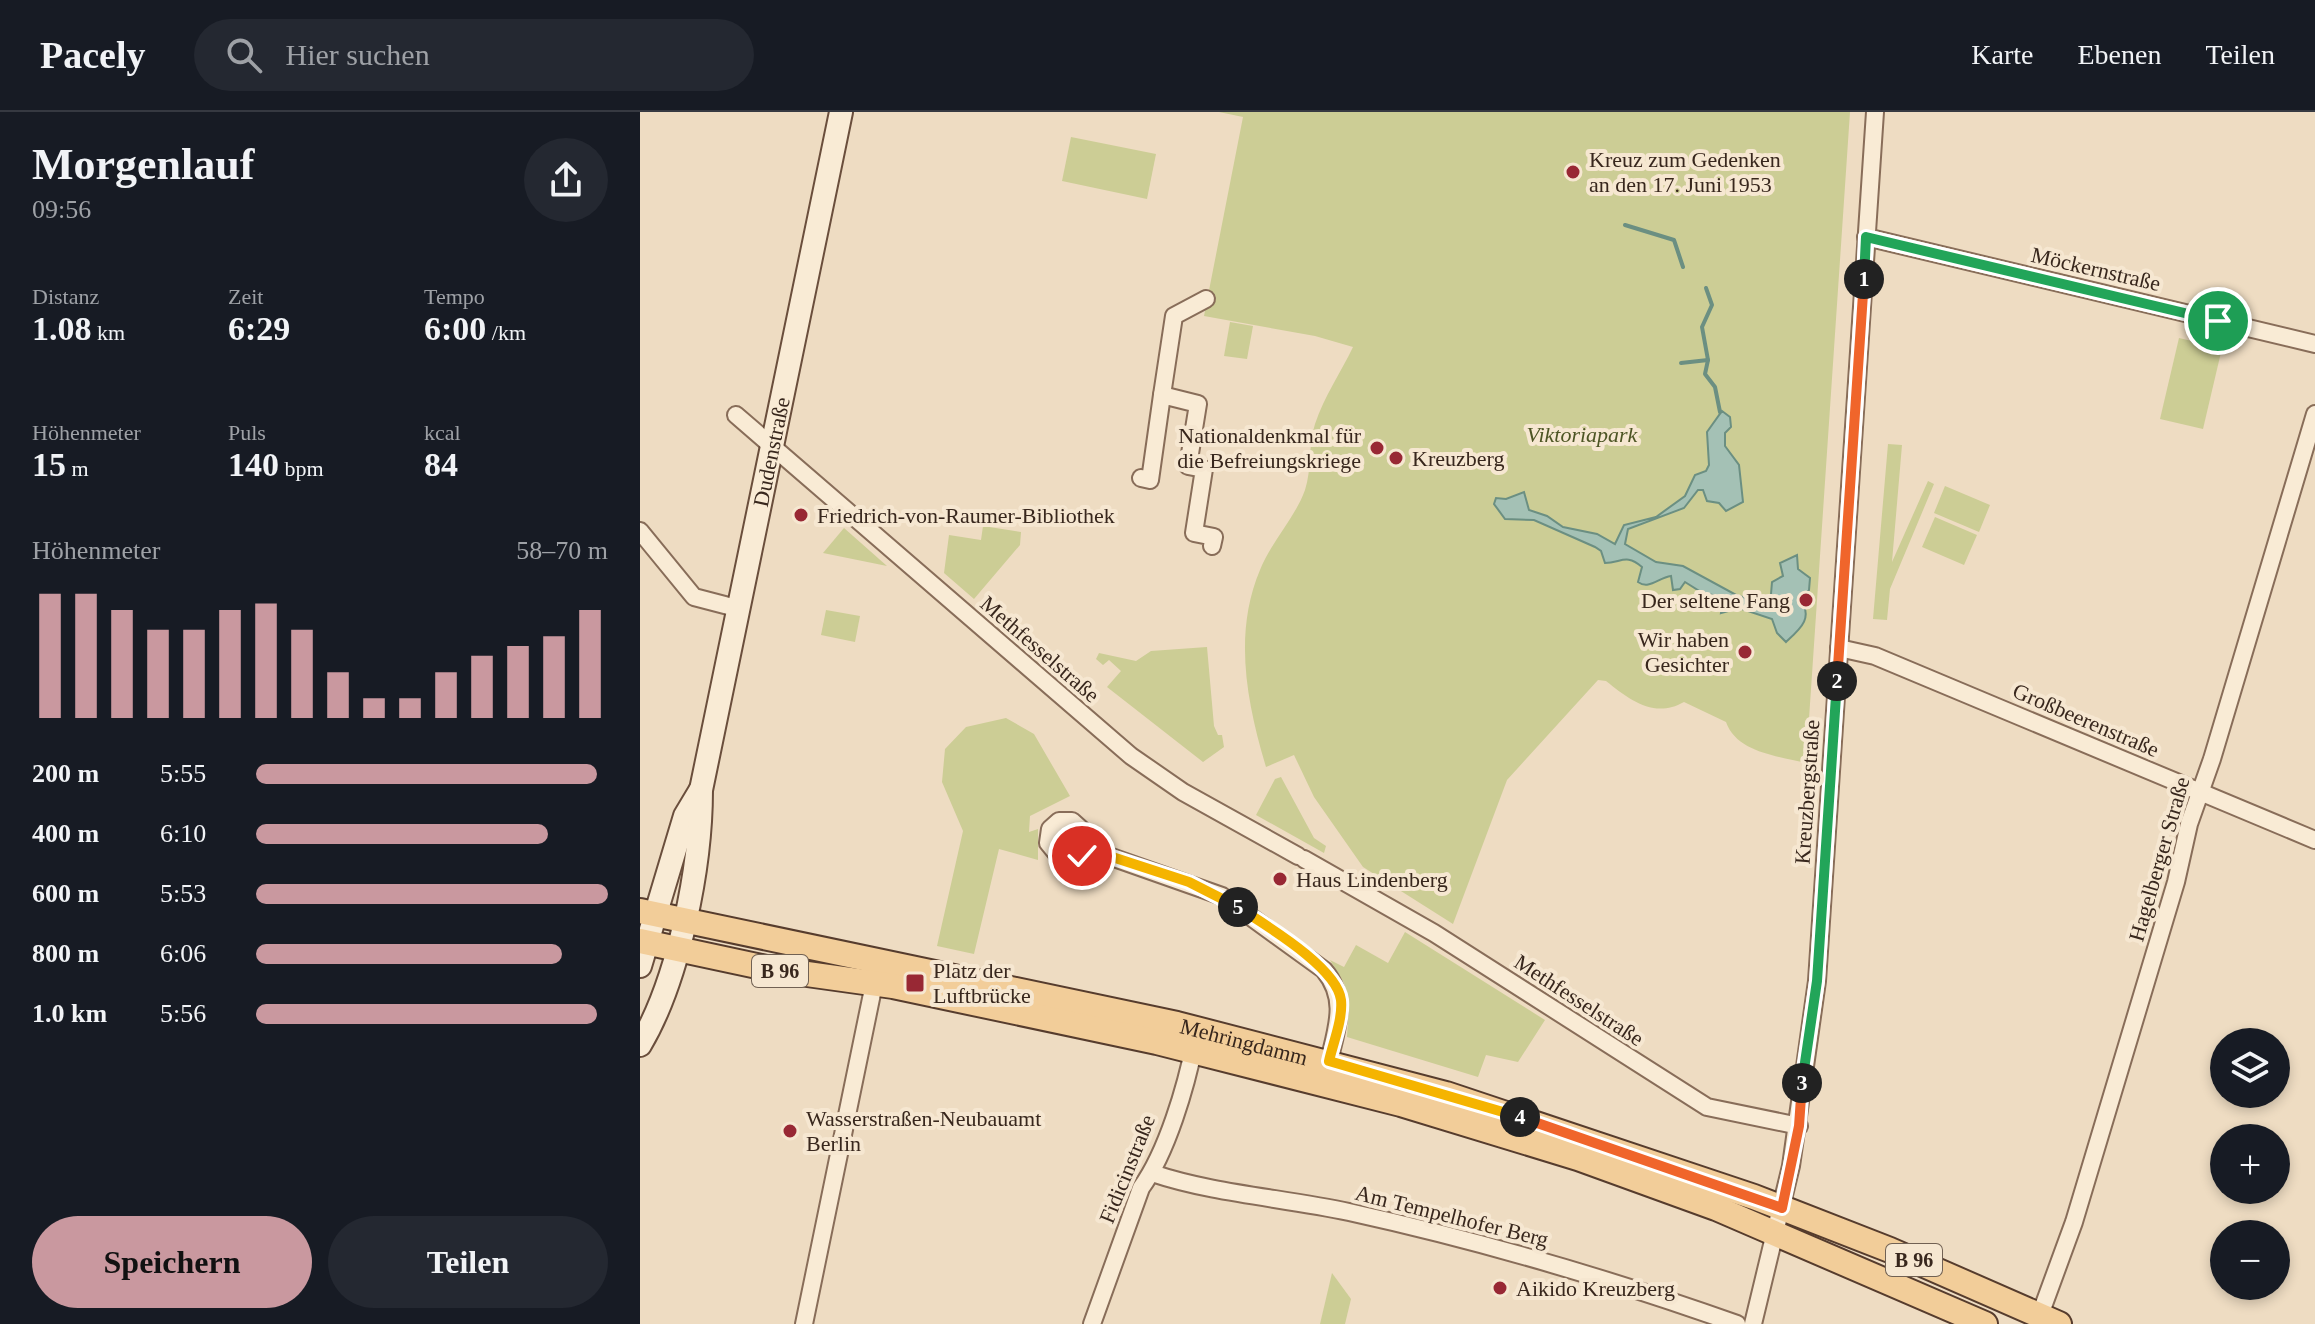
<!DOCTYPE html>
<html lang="de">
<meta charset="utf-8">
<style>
:root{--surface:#171b24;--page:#242831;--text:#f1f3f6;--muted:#9ea1a6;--line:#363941;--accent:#c9989f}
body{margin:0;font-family:"Times New Roman",serif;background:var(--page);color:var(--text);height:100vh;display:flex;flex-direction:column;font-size:30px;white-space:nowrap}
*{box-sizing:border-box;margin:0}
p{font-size:26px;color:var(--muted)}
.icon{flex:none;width:44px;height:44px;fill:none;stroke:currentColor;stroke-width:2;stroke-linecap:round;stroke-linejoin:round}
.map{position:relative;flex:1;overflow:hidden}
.side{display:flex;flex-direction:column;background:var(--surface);width:640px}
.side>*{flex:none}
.buttons{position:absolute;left:1570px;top:916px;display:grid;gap:16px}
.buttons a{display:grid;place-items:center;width:80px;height:80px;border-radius:50%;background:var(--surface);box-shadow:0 4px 12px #0003;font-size:40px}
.pin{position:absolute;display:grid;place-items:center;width:68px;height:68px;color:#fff;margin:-34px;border:4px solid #fff;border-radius:50%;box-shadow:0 2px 8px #0007}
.km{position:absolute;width:40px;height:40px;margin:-20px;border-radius:50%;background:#222;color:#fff;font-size:22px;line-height:40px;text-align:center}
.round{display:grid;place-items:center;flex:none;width:84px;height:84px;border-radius:42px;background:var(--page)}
.head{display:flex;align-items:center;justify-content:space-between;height:136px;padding:0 32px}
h1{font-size:44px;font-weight:800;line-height:60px}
.stats{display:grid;grid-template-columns:repeat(3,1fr);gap:12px;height:136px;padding:8px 32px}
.stats div{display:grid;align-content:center}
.stats b{font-size:34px;font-weight:800}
.stats small{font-size:22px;font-weight:400}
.stats p{font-size:22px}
.chart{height:224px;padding:16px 32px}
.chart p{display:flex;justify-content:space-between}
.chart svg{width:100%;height:144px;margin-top:8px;stroke:var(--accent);stroke-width:6}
.button{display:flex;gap:16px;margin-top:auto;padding:16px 32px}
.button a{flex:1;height:92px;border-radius:48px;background:var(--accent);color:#111;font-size:32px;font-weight:800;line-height:92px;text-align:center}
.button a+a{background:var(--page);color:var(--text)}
ul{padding:0 32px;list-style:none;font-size:26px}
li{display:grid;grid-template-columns:128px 96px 1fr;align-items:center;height:60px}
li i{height:20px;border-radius:10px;background:var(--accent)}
header{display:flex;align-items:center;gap:48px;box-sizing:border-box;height:112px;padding:0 40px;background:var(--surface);border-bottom:2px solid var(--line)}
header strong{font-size:38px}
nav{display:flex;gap:44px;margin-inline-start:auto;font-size:28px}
.search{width:560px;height:72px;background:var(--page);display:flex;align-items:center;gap:20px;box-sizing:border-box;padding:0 28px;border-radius:44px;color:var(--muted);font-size:30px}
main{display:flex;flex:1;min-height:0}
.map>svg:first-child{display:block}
.green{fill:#cccd95}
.water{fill:#a4c1b5;stroke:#6b8f82;stroke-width:2}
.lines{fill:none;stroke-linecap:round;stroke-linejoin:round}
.stream{stroke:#6b8f82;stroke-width:4}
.street-casing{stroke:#886d59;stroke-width:20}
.secondary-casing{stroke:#6a4e3c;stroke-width:26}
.primary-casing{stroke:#563c2d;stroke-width:28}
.street{stroke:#f9ebd5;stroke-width:16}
.secondary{stroke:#f9ebd5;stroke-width:22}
.primary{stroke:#f2cd99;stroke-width:24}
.split-1-casing{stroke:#fff;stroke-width:16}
.split-2-casing{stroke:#fff;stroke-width:16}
.split-3-casing{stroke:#fff;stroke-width:16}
.split-4-casing{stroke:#fff;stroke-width:16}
.split-5-casing{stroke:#fff;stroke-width:16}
.split-6-casing{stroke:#fff;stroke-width:16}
.split-1{stroke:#22a559;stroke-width:10}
.split-2{stroke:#f0652b;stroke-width:10}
.split-3{stroke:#22a559;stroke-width:10}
.split-4{stroke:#f0652b;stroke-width:10}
.split-5{stroke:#f5b400;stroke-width:10}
.split-6{stroke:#f5b400;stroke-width:10}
.poi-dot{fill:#982834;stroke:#f6e7d1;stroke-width:3}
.labels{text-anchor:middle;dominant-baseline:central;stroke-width:8;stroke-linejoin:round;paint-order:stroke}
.shield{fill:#f6e7d1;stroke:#716153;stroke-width:2}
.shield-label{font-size:20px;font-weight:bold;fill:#38271d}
.poi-label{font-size:22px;fill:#38271d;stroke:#f6e7d1;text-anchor:start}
.street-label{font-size:22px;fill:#38271d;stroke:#f6e7d1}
.park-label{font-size:22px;font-style:italic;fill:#4d5524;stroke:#f6e7d1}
</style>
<header>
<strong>Pacely</strong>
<div class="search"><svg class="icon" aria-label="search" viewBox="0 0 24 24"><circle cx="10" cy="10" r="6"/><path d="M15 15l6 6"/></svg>Hier suchen</div>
<nav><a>Karte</a><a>Ebenen</a><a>Teilen</a></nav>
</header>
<main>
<section class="side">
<div class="head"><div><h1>Morgenlauf</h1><p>09:56</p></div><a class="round"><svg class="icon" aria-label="share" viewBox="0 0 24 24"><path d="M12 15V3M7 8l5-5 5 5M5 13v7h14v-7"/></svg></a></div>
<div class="stats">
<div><p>Distanz</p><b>1.08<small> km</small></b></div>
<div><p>Zeit</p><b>6:29</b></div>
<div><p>Tempo</p><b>6:00<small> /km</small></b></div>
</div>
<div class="stats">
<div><p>Höhenmeter</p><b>15<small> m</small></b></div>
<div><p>Puls</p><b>140<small> bpm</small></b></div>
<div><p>kcal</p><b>84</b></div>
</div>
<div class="chart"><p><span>Höhenmeter</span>58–70 m</p>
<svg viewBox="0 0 160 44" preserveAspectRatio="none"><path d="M5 44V6M15 44V6M25 44V11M35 44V17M45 44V17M55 44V11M65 44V9M75 44V17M85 44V30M95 44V38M105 44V38M115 44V30M125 44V25M135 44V22M145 44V19M155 44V11"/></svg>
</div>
<ul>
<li><b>200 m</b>5:55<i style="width:97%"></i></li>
<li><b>400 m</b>6:10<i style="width:83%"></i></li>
<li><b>600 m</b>5:53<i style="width:100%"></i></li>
<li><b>800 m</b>6:06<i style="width:87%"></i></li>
<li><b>1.0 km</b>5:56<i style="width:97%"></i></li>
</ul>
<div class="button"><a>Speichern</a><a>Teilen</a></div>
</section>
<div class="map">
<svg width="1675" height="1212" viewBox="0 0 1675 1212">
<rect width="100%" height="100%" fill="#eedcc2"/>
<g class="green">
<path d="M579,0H1210L1166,651C1139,644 1097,641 1086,610L1044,590C1014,607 990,588 966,569L958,568L867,668L813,812L723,755L674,685L654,643L626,655C607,591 593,522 620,458C631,430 655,406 665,378C672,357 668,333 675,312C684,285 701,260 713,235L675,224L564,204L603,5Z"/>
<path d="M431,25L516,42L507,87L422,69Z"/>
<path d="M590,210L613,214L607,247L584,244Z"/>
<path d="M1539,226L1582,236L1563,317L1520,307Z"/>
<path d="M1248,332L1262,333L1252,450L1288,369L1294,372L1250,477L1247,508L1233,507Z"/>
<path d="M1305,374L1350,393L1339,420L1294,401Z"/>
<path d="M1295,405L1337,423L1324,453L1282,435Z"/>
<path d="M343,414L381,420L380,433L334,487L304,461L309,423L341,428Z"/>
<path d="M204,416L247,454L183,441Z"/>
<path d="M186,498L220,504L215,530L181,523Z"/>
<path d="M567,535L574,614L578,623H582L584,635L563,650L467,575L481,559L469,548L463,553L456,547L459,541L496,549L511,539Z"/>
<path d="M366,606L394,622L430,684L390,704L389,720L398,717V748L359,737L334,842L297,834L323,719L302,670L305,637L326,615Z"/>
<path d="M641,665L674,726L686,734L684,741L616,703L635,667Z"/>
<path d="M765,820L905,908L878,950L846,943L838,965L707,925L709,889L704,871L690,848L704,855L716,833L748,851Z"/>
<path d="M692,1161L711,1187L705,1212H680Z"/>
</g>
<path class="water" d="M1082,299L1090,305L1091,315L1085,321V334L1099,353L1103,390L1086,399L1079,391L1067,389L1063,378H1058L1044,396L988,417L985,432L1016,450L1043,454L1098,484L1123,489L1130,494L1132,470L1143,464L1140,451L1157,443L1158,457L1170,466L1169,478L1160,487C1174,506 1160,517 1146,530L1137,521L1132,507L1099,496L1081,501L1084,486L1061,480L1045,470L1040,477L1033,478L1031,464C1018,466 1009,478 998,470L1002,455C986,441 981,451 965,451L961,439L955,435L894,408L865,407L854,392L856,386L866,387L884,380L889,398L907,404L923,415L957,422L975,432L984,413L1016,405L1045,384L1055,363L1066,359L1069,353L1067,320Z"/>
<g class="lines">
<g class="stream">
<path d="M985,113L1034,128L1043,155"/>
<path d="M1066,176L1072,193L1062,215L1068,248L1065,262L1075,275L1080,300"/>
<path d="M1041,251L1068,248"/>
</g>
<defs>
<g id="street">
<path d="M1226,125L1675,232"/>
<path d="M522,283L534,204L566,187"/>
<path d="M96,303L491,644L543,680L658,744"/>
<path d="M501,366L510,368L522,283L558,292L548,354L564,357L554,421L574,425L572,434"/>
<path d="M0,419L54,485L100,497"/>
<path d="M1199,536L1235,544L1675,728"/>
<path d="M457,740L452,727L432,709H419L410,717L408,731L417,742L442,744L457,740L582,784L684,858C708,887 697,915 689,949"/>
<path d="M664,747L794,821L1067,995L1159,1014"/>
<path d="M512,1061C574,1082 645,1086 709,1100C841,1129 970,1167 1097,1212"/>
<path d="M1400,1203L1434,1110L1536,770L1549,712L1572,647L1675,302"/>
<path d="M164,1212L234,872"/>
<path d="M452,1212L501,1076C527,1040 546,975 555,930"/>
<path d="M1113,1212L1151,1054L1177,869L1235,0"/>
</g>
<g id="secondary">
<path d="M0,854L45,704L60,679"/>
<path id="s1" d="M0,933C39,867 61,755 61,678L201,0"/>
</g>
<g id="primary">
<path id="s2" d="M0,799L537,912L806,982L1114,1085L1250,1138L1419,1212"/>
<path d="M0,829L131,857L253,874L517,930L761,992L938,1046L1076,1096L1345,1212"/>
</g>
</defs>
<use href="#street" class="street-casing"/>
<use href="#secondary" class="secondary-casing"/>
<use href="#primary" class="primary-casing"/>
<use href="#street" class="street"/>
<use href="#secondary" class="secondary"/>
<use href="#primary" class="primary"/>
</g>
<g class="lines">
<defs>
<path id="split-1" d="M1224,167L1226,125L1578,209"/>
<path id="split-2" d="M1197,569L1224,167"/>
<path id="split-3" d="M1162,971L1177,869L1197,569"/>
<path id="split-4" d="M880,1005L1142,1096L1159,1014L1162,971"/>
<path id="split-5" d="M598,795C625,813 697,855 701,888C703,907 693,931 689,949L880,1005"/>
<path id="split-6" d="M442,744L457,740L549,770L598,795"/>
</defs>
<use href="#split-1" class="split-1-casing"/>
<use href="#split-2" class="split-2-casing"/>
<use href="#split-3" class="split-3-casing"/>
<use href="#split-4" class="split-4-casing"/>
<use href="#split-5" class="split-5-casing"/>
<use href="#split-6" class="split-6-casing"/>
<use href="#split-1" class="split-1"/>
<use href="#split-2" class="split-2"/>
<use href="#split-3" class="split-3"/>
<use href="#split-4" class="split-4"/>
<use href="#split-5" class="split-5"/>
<use href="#split-6" class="split-6"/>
</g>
<g class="poi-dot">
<circle cx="933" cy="60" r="8"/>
<circle cx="737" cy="336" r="8"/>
<circle cx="756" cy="346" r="8"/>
<circle cx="161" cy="403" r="8"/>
<circle cx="1166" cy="488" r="8"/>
<circle cx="1105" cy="540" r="8"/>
<circle cx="640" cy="767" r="8"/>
<rect x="265" y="861" width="20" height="20" rx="4"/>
<circle cx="150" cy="1019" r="8"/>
<circle cx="860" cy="1176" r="8"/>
</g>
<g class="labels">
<g class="shield">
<rect x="112" y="843" width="56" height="32" rx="6"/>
<rect x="1246" y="1132" width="56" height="32" rx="6"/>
</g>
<g class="shield-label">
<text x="140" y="859">B 96</text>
<text x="1274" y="1148">B 96</text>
</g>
<g class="poi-label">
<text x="949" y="47">Kreuz zum Gedenken<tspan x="949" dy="25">an den 17. Juni 1953</tspan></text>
<text x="721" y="323" text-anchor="end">Nationaldenkmal für<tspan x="721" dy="25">die Befreiungskriege</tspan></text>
<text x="772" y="346">Kreuzberg</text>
<text x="177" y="403">Friedrich-von-Raumer-Bibliothek</text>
<text x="1150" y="488" text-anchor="end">Der seltene Fang</text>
<text x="1089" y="527" text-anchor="end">Wir haben<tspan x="1089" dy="25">Gesichter</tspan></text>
<text x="656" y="767">Haus Lindenberg</text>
<text x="293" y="858">Platz der<tspan x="293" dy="25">Luftbrücke</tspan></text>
<text x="166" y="1006">Wasserstraßen-Neubauamt<tspan x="166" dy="25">Berlin</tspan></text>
<text x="876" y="1176">Aikido Kreuzberg</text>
</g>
<g class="street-label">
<text transform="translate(1456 157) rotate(13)">Möckernstraße</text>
<text stroke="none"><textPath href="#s1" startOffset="610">Dudenstraße</textPath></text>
<text transform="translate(400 537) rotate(41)">Methfesselstraße</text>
<text transform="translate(1446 608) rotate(23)">Großbeerenstraße</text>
<text transform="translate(1167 680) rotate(-86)">Kreuzbergstraße</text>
<text transform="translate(1519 747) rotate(-74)">Hagelberger Straße</text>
<text transform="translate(939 888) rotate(33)">Methfesselstraße</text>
<text stroke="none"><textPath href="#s2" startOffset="618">Mehringdamm</textPath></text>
<text transform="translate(487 1057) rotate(-68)">Fidicinstraße</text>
<text transform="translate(812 1104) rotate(14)">Am Tempelhofer Berg</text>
</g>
<g class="park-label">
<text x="942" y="322">Viktoriapark</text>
</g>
</g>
</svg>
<div class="buttons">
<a><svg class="icon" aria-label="layers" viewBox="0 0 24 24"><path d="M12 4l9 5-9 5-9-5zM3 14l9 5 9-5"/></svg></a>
<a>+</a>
<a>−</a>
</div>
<div class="pin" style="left:1578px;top:209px;background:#1e9e55"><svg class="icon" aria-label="arrive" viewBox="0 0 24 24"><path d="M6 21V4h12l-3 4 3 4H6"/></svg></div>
<div class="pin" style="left:442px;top:744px;background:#d93025"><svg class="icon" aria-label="check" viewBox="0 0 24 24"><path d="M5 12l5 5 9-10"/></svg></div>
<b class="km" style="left:1224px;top:167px">1</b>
<b class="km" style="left:1197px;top:569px">2</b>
<b class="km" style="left:1162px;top:971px">3</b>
<b class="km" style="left:880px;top:1005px">4</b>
<b class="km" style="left:598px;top:795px">5</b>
</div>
</main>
